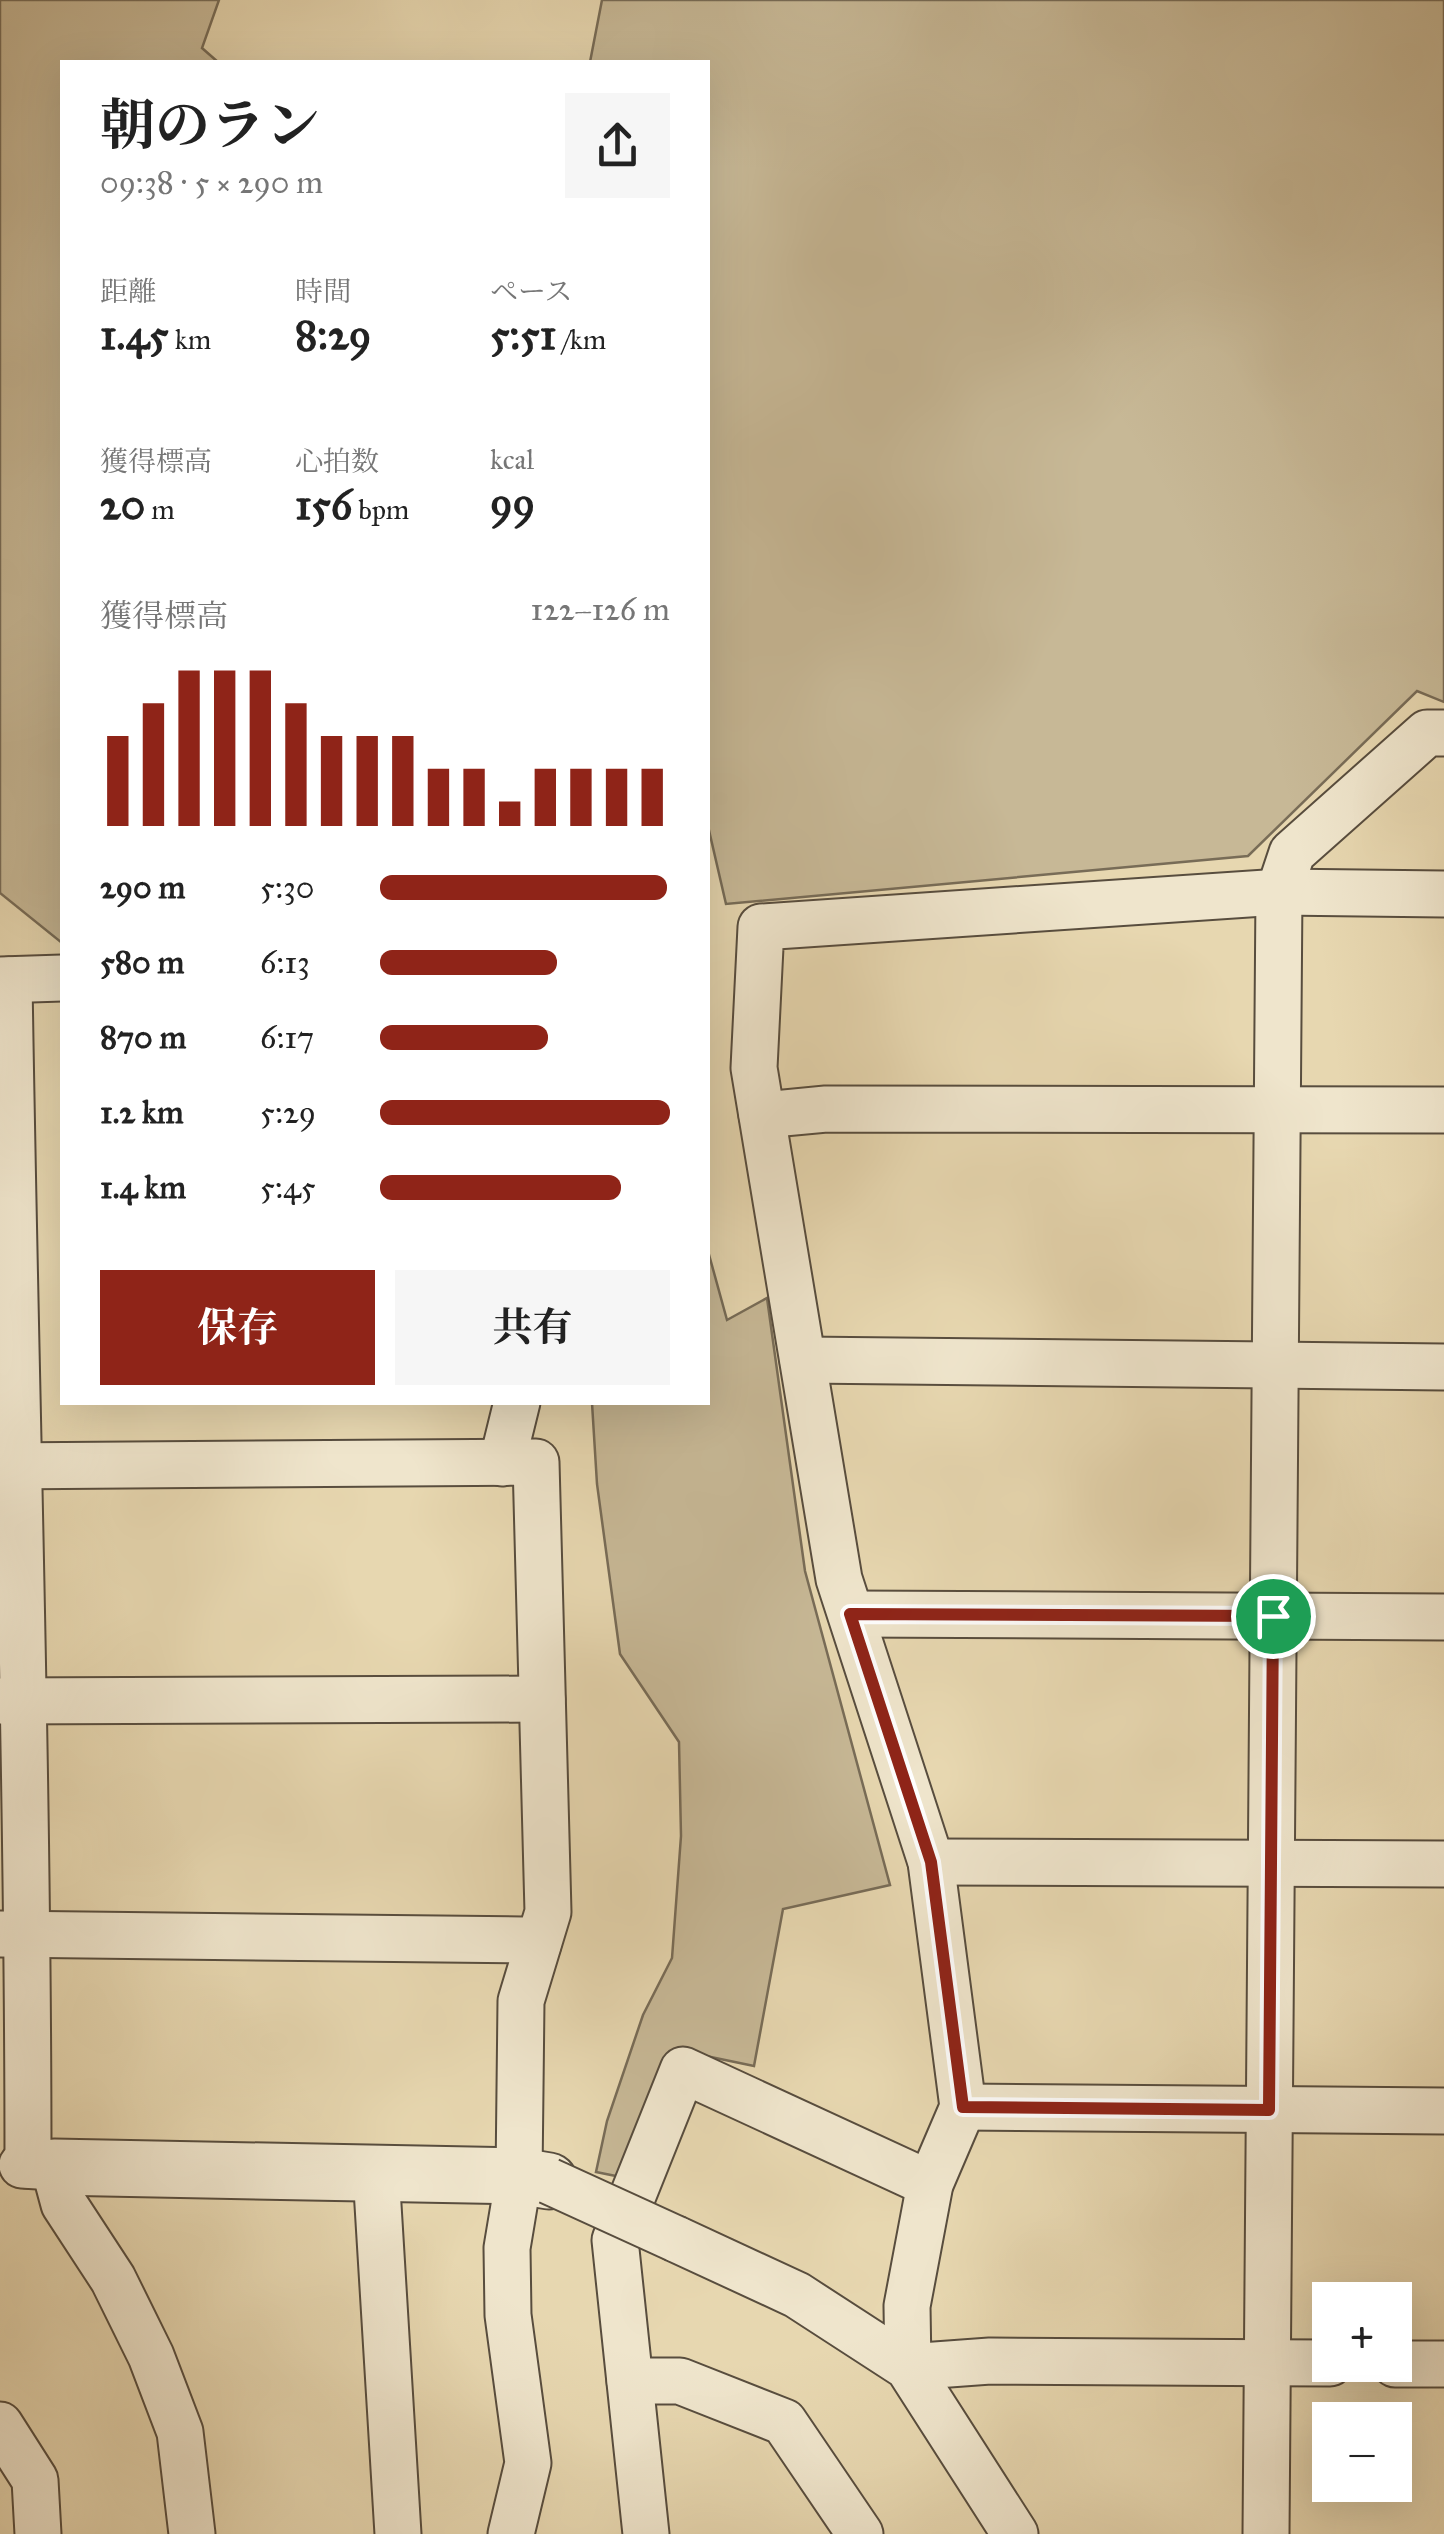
<!DOCTYPE html>
<html lang="ja">
<meta charset="utf-8">
<style>
:root{--surface:#fff;--page:#f6f6f6;--text:#222;--muted:#767676;--accent:#8f2418}
body{margin:0;font-family:"IM FELL Great Primer","Noto Serif JP",serif;background:var(--page);color:var(--text);height:100vh;display:flex;flex-direction:column;font-size:38px;white-space:nowrap}
*{box-sizing:border-box;margin:0}
p{font-size:32px;color:var(--muted)}
.icon{flex:none;width:55px;height:55px;fill:none;stroke:currentColor;stroke-width:2;stroke-linecap:round;stroke-linejoin:round}
.map{position:relative;flex:1;overflow:hidden}
.sheet{position:absolute;left:60px;top:60px;width:650px;height:1345px;display:flex;flex-direction:column;background:var(--surface);border-radius:0px;box-shadow:0 10px 40px #0002}
.sheet>*{flex:none}
.buttons{position:absolute;left:1312px;top:2282px;display:grid;gap:20px}
.buttons a{display:grid;place-items:center;width:100px;height:100px;border-radius:0px;background:var(--surface);box-shadow:0 10px 40px #0002;font-size:50px}
.pin{position:absolute;display:grid;place-items:center;width:85px;height:85px;color:#fff;margin:-42px;border:5px solid #fff;border-radius:50%;box-shadow:0 2px 10px #0007}
.round{display:grid;place-items:center;flex:none;width:105px;height:105px;border-radius:0px;background:var(--page)}
.summary{display:flex;align-items:center;justify-content:space-between;height:170px;padding:0 40px}
h1{font-size:55px;font-weight:700;line-height:75px}
.metrics{display:grid;grid-template-columns:repeat(3,1fr);gap:15px;height:170px;padding:10px 40px}
.metrics div{display:grid;align-content:center}
.metrics b{font-size:42px;font-weight:700}
.metrics small{font-size:28px;font-weight:400}
.metrics p{font-size:28px}
.chart{height:280px;padding:20px 40px}
.chart p{display:flex;justify-content:space-between}
.chart svg{width:100%;height:180px;margin-top:10px;stroke:var(--accent);stroke-width:6}
.button{display:flex;gap:20px;margin-top:auto;padding:20px 40px}
.button a{flex:1;height:115px;border-radius:0px;background:var(--accent);color:#fff;font-size:40px;font-weight:700;line-height:115px;text-align:center}
.button a+a{background:var(--page);color:var(--text)}
ul{padding:0 40px;list-style:none;font-size:32px}
li{display:grid;grid-template-columns:160px 120px 1fr;align-items:center;height:75px}
li i{height:25px;border-radius:12px;background:var(--accent)}
.map>svg:first-child{display:block}
.green{fill:#c7b896;stroke:#786c57;stroke-width:2.5}
.lines{fill:none;stroke-linecap:round;stroke-linejoin:round}
.minor-casing{stroke:#584d3e;stroke-width:49}
.tertiary-casing{stroke:#584d3e;stroke-width:59}
.minor{stroke:#efe5cc;stroke-width:45}
.tertiary{stroke:#efe5cc;stroke-width:55}
.minor-bridge-casing{stroke:#584d3e;stroke-width:49;stroke-linecap:butt}
.minor-bridge{stroke:#efe5cc;stroke-width:45}
.route-casing{stroke:#fff;stroke-width:20}
.route{stroke:#8f2418;stroke-width:12}
</style>
<div class="map">
<svg width="1444" height="2534" viewBox="0 0 1444 2534">
<rect width="100%" height="100%" fill="#e7d7b0"/>
<filter id="stains"><feTurbulence type="fractalNoise" baseFrequency=".002" numOctaves="4"/><feColorMatrix values="0 0 0 0 .2 0 0 0 0 .09 0 0 0 0 .02 0 0 0 .5 -.17"/></filter>
<radialGradient id="worn" r=".72"><stop offset=".6" stop-color="#630" stop-opacity="0"/><stop offset="1" stop-color="#630" stop-opacity=".3"/></radialGradient>
<g class="green">
<path d="M0,0H219L202,48L218,62H62V943L0,893Z"/>
<path d="M602,0H1444V702L1417,691L1248,856L726,904L708,826V62H590Z"/>
<path d="M708,1251L727,1320L767,1298L805,1571L890,1885L783,1909L754,2066L677,2050L621,2177L596,2172L607,2121L643,2015L672,1958L681,1836L679,1742L620,1654L597,1484L592,1403L708,1402Z"/>
</g>
<g class="lines">
<defs>
<g id="minor">
<path d="M0,980L62,978"/>
<path d="M9,980C15,1375 28,1770 28,2165"/>
<path d="M762,1115L826,1109L1444,1110"/>
<path d="M803,1360L1444,1367"/>
<path d="M502,1463L517,1402"/>
<path d="M0,1466L536,1462L548,1912L521,2001L519,2176L507,2248L508,2315L528,2463L511,2534"/>
<path d="M851,1614L1444,1617"/>
<path d="M0,1701L542,1699"/>
<path d="M931,1862L1444,1864"/>
<path d="M0,1934L523,1940L538,1944"/>
<path d="M963,2107L1444,2111"/>
<path d="M22,2165L54,2167L64,2204L113,2279L151,2356L180,2432L192,2534"/>
<path d="M376,2172L398,2534"/>
<path d="M676,2239L797,2295L908,2367L1015,2534"/>
<path d="M1330,2363L990,2361L908,2367L907,2306L930,2184L963,2107L931,1862L839,1579L754,1068L761,927L1279,892L1444,894"/>
<path d="M1395,2364H1444"/>
<path d="M630,2381H680L784,2422L860,2534"/>
<path d="M0,2425L35,2480L38,2534"/>
<path d="M646,2534L615,2240L683,2070L930,2184"/>
<path d="M1266,2534L1279,892L1292,853L1427,733H1444"/>
</g>
<path id="tertiary" d="M54,2167L519,2176L549,2181"/>
</defs>
<use href="#minor" class="minor-casing"/>
<use href="#tertiary" class="tertiary-casing"/>
<use href="#minor" class="minor"/>
<use href="#tertiary" class="tertiary"/>
<defs>
<path id="minor-bridge" d="M549,2181L676,2239"/>
</defs>
<use href="#minor-bridge" class="minor-bridge-casing"/>
<use href="#minor-bridge" class="minor-bridge"/>
</g>
<g class="lines">
<defs>
<path id="route" d="M850,1614L1273,1616L1269,2110L963,2107L931,1862Z"/>
</defs>
<use href="#route" class="route-casing"/>
<use href="#route" class="route"/>
</g>
<rect width="100%" height="100%" filter="url(#stains)"/>
<rect width="100%" height="100%" fill="url(#worn)"/>
</svg>
<div class="buttons">
<a>+</a>
<a>−</a>
</div>
<div class="pin" style="left:1273px;top:1616px;background:#1e9e55"><svg class="icon" aria-label="arrive" viewBox="0 0 24 24"><path d="M6 21V4h12l-3 4 3 4H6"/></svg></div>
<section class="sheet">
<div class="summary"><div><h1>朝のラン</h1><p>09:38 · 5 × 290 m</p></div><a class="round"><svg class="icon" aria-label="share" viewBox="0 0 24 24"><path d="M12 15V3M7 8l5-5 5 5M5 13v7h14v-7"/></svg></a></div>
<div class="metrics">
<div><p>距離</p><b>1.45<small> km</small></b></div>
<div><p>時間</p><b>8:29</b></div>
<div><p>ペース</p><b>5:51<small> /km</small></b></div>
</div>
<div class="metrics">
<div><p>獲得標高</p><b>20<small> m</small></b></div>
<div><p>心拍数</p><b>156<small> bpm</small></b></div>
<div><p>kcal</p><b>99</b></div>
</div>
<div class="chart"><p><span>獲得標高</span>122–126 m</p>
<svg viewBox="0 0 160 44" preserveAspectRatio="none"><path d="M5 44V22M15 44V14M25 44V6M35 44V6M45 44V6M55 44V14M65 44V22M75 44V22M85 44V22M95 44V30M105 44V30M115 44V38M125 44V30M135 44V30M145 44V30M155 44V30"/></svg>
</div>
<ul>
<li><b>290 m</b>5:30<i style="width:99%"></i></li>
<li><b>580 m</b>6:13<i style="width:61%"></i></li>
<li><b>870 m</b>6:17<i style="width:58%"></i></li>
<li><b>1.2 km</b>5:29<i style="width:100%"></i></li>
<li><b>1.4 km</b>5:45<i style="width:83%"></i></li>
</ul>
<div class="button"><a>保存</a><a>共有</a></div>
</section>
</div>
